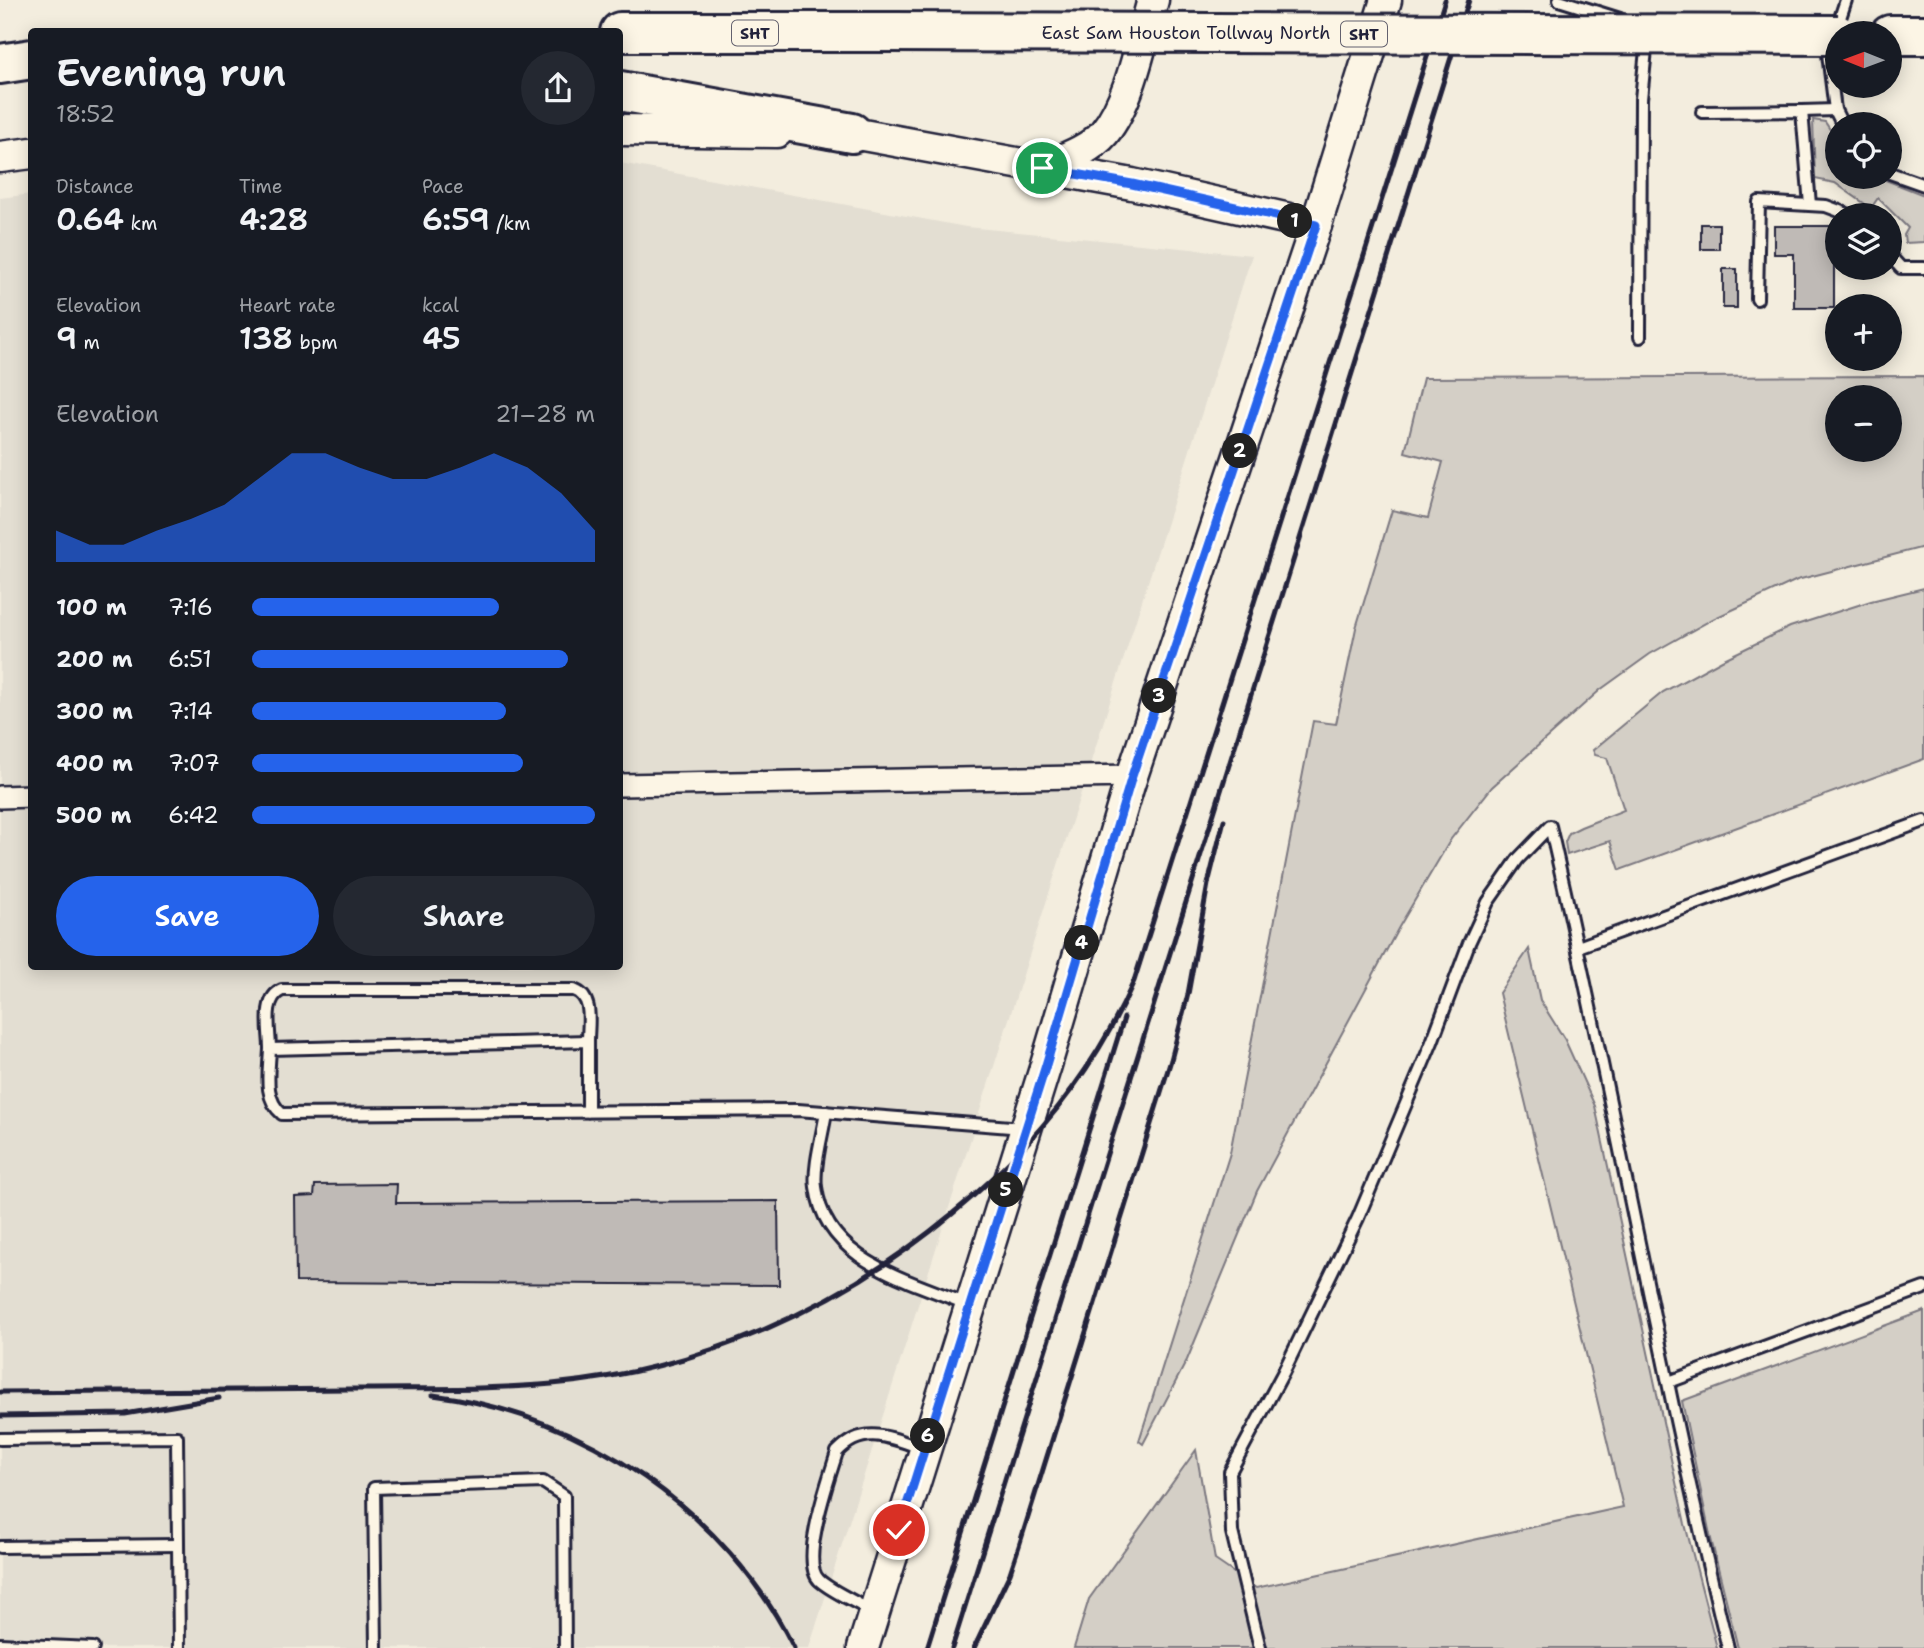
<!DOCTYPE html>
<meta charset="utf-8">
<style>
:root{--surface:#171b24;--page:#242831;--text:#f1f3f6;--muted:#9ea1a6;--accent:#2563eb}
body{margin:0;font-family:"Shantell Sans",sans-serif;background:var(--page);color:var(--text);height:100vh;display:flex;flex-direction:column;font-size:26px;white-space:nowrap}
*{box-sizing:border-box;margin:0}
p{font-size:23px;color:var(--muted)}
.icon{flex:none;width:38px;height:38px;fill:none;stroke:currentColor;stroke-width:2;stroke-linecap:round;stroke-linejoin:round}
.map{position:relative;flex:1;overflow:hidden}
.panel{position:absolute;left:28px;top:28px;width:595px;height:942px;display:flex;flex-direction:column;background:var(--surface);border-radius:7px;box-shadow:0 4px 18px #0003}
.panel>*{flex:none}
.needle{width:46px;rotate:271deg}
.fabs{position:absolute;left:1825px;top:21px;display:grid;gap:14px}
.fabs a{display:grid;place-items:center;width:77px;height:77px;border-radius:50%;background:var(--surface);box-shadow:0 4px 18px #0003;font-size:35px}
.pin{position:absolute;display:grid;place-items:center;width:60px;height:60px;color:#fff;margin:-30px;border:4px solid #fff;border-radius:50%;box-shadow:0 2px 7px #0007}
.km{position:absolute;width:35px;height:35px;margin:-18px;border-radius:50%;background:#222;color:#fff;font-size:19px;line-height:35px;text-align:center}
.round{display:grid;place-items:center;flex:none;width:74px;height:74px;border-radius:37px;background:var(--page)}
.summary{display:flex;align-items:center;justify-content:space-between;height:119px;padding:0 28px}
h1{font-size:38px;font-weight:600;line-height:52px}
.stats{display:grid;grid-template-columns:repeat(3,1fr);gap:10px;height:119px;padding:7px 28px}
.stats div{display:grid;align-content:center}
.stats b{font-size:30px;font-weight:600}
.stats small{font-size:19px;font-weight:400}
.stats p{font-size:19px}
.chart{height:196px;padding:14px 28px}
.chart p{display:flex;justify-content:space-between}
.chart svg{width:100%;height:126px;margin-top:7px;fill:var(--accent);opacity:.7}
.action{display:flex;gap:14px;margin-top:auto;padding:14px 28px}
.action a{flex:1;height:80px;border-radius:42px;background:var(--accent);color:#fff;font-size:28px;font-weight:600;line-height:80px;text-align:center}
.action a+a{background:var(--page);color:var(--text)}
ul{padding:0 28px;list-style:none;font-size:23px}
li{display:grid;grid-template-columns:112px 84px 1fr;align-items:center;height:52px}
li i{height:18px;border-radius:9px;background:var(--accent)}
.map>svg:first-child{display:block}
.built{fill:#e3ded2}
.green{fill:#d4cfc6;stroke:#7b7880;stroke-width:2;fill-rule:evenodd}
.building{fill:#bfbab6;stroke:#22223b;stroke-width:2}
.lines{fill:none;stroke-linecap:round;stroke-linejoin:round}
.lane-casing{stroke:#22223b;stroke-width:16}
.street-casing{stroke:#22223b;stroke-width:26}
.secondary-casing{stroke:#22223b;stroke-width:35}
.highway-casing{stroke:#22223b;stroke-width:44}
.lane{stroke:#fcf5e5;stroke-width:10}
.street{stroke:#fcf5e5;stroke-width:21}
.secondary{stroke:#fcf5e5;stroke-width:30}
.highway{stroke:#fcf5e5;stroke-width:38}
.rail{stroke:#22223b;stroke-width:5}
.highway-bridge-casing{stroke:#22223b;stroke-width:44;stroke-linecap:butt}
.highway-bridge{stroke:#fcf5e5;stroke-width:38}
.route-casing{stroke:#fff;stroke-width:14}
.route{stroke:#2563eb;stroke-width:9}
.labels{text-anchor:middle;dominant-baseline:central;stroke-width:5;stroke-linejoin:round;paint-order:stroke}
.shield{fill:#fcf5e5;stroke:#63616e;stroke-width:2}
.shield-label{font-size:16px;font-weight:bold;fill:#22223b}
.street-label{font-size:18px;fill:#22223b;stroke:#fcf5e5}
</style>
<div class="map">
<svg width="1924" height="1648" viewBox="0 0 1924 1648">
<rect width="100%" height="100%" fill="#f3edde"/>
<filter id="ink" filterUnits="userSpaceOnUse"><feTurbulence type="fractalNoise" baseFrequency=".0143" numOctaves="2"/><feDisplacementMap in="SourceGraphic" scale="14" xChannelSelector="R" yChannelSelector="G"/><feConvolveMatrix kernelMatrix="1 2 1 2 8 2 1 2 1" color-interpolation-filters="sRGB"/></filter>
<g filter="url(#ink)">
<path class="built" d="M620,163L966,227L1252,255L809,1648H0V198L31,194L32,966H620Z"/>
<g class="green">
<path d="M1813,120L1825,122L1837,140L1838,177H1878L1924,195V242L1905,243L1904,235L1908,228L1878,198L1871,208L1835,183L1815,179Z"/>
<path d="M1924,376V547L1797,580L1713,619L1650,654L1600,690L1492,787L1451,839L1399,927L1257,1191L1187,1360L1143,1444L1139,1441L1230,1153L1313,721L1336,724L1356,628L1392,510L1428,518L1443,462L1405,452L1423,378ZM1838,397H1890V450H1838Z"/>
<path d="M1924,588V759L1620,870L1610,841L1567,855L1565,842L1569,833L1581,827L1624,810L1607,758L1595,755L1593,750L1663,692L1722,660L1790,627L1871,601Z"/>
<path d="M1529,949L1540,1000L1565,1040L1595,1106L1685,1524L1717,1648H1074L1089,1599L1196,1450L1215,1560L1256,1588L1623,1507L1499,993Z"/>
<path d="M1924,1311V1648H1738L1710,1535L1682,1401Z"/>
</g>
<g class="building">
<rect x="1701" y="224" width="18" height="25"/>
<path d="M1774,226H1834V308H1794V254H1774Z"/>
<rect x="1723" y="269" width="14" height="39"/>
<path d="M397,1184L396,1203L778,1201L779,1285L296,1282L295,1197L314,1196L315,1185Z"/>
</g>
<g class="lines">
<defs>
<g id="lane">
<path d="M1559,0L1620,19"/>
<path d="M1802,111L1835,110"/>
<path d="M1702,112L1802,111L1810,205"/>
<path d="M1842,124L1835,110L1828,54L1846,0"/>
<path d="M1890,173L1924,185"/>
<path d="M1890,256L1901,268H1924"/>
<path d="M1757,299L1759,202L1826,206L1850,215"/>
<path d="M1640,337L1641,99L1647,40"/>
<path d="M1578,947L1924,821"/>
<path d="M270,1049C270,1031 262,998 282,990H574C594,997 588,1023 588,1041"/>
<path d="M588,1112V1041L270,1049C269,1072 263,1098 282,1114L798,1110L1023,1128"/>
<path d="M826,1112C823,1133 813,1167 816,1187C825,1262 910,1280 969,1305"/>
<path d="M1669,1382L1924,1288"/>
<path d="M0,1439L177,1437L179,1648"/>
<path d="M0,1547L177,1545"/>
<path d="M871,1611C855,1601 832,1592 819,1580C799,1561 830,1476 837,1452C864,1423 891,1438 924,1449"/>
<path d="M0,1644L93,1648"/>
<path d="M376,1648L374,1488L543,1482L564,1496L565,1648"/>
<path d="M1260,1648L1232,1532L1230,1472L1283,1373L1358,1218L1432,1042L1469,943L1488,902L1518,859L1550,826C1614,1099 1661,1376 1728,1648"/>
</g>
<g id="street">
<path d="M620,785L1132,776"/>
<path d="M0,797L32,796"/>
</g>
<g id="secondary">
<path d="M620,130L777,132"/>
<path d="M830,133H852L1132,184L1316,225"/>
<path d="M0,157L32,153"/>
<path d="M1042,168C1063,159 1089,151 1104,133C1131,100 1141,41 1153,0"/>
<path d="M863,1648L1046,1065L1129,785L1316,225L1386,0"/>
</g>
<g id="highway">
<path d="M620,32H891"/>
<path d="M1890,35H1924"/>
<path d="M0,64L32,59"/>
<path d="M620,91L852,133"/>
</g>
</defs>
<use href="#lane" class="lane-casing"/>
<use href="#street" class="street-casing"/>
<use href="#secondary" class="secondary-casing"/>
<use href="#highway" class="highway-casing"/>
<use href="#lane" class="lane"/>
<use href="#street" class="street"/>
<use href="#secondary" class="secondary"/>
<use href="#highway" class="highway"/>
<g class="rail">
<path d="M0,1392C117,1391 234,1390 351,1389C418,1388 485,1390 552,1384C699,1371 839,1308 952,1214C1029,1151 1094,1073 1134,981L1445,0"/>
<path d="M433,1395C584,1414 726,1511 794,1648"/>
<path d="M0,1416L125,1414L219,1398"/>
<path d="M927,1648L1124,1018"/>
<path d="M952,1648L1469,0"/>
<path d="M974,1648L1010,1573L1019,1546L1171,1060L1188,994L1208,884L1224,820"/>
</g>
<defs>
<path id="highway-bridge" d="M891,32L1838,35"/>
</defs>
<use href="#highway-bridge" class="highway-bridge-casing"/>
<use href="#highway-bridge" class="highway-bridge"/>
</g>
</g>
<g class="lines" filter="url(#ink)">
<defs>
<path id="route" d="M899,1530L1046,1065L1132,776L1316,225L1132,184L1042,168"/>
</defs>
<use href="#route" class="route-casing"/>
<use href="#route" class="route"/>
</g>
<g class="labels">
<g class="shield">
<rect x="732" y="20.5" width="46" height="25" rx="5"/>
<rect x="1341" y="21.5" width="46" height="25" rx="5"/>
</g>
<g class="shield-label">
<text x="755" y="33">SHT</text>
<text x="1364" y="34">SHT</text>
</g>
<g class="street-label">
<text x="1186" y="33">East Sam Houston Tollway North</text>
</g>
</g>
</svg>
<div class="fabs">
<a><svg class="needle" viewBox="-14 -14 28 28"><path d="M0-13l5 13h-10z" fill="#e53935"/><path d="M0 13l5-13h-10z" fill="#9ea1a6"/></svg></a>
<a><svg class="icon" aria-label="locate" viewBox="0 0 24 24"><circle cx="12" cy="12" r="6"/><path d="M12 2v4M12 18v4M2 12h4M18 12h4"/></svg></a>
<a><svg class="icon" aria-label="layers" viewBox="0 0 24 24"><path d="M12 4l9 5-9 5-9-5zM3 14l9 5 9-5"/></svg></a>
<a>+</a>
<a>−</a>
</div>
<div class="pin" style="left:1042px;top:168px;background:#1e9e55"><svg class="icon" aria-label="arrive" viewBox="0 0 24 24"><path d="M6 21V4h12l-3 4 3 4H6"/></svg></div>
<div class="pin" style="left:899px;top:1530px;background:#d93025"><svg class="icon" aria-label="check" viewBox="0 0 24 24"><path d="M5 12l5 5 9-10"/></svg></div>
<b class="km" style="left:1295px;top:221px">1</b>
<b class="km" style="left:1240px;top:451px">2</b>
<b class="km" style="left:1159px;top:696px">3</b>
<b class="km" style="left:1082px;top:943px">4</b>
<b class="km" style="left:1006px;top:1190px">5</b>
<b class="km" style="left:928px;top:1436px">6</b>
<section class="panel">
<div class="summary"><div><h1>Evening run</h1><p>18:52</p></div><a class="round"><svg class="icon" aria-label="share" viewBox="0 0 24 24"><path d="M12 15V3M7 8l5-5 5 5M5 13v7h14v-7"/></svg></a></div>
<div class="stats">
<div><p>Distance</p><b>0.64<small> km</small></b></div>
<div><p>Time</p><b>4:28</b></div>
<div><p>Pace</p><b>6:59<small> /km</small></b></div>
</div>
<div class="stats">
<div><p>Elevation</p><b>9<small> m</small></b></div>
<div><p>Heart rate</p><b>138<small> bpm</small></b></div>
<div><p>kcal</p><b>45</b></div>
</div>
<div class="chart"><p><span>Elevation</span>21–28 m</p>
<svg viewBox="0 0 160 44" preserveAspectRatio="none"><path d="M0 44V33L10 38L20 38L30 33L40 29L50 24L60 15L70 6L80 6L90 11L100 15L110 15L120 11L130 6L140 11L150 20L160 33V44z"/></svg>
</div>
<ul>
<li><b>100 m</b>7:16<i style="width:72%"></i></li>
<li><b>200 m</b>6:51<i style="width:92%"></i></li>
<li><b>300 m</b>7:14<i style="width:74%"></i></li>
<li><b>400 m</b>7:07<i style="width:79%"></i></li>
<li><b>500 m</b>6:42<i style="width:100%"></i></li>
</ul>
<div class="action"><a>Save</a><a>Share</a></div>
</section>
</div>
